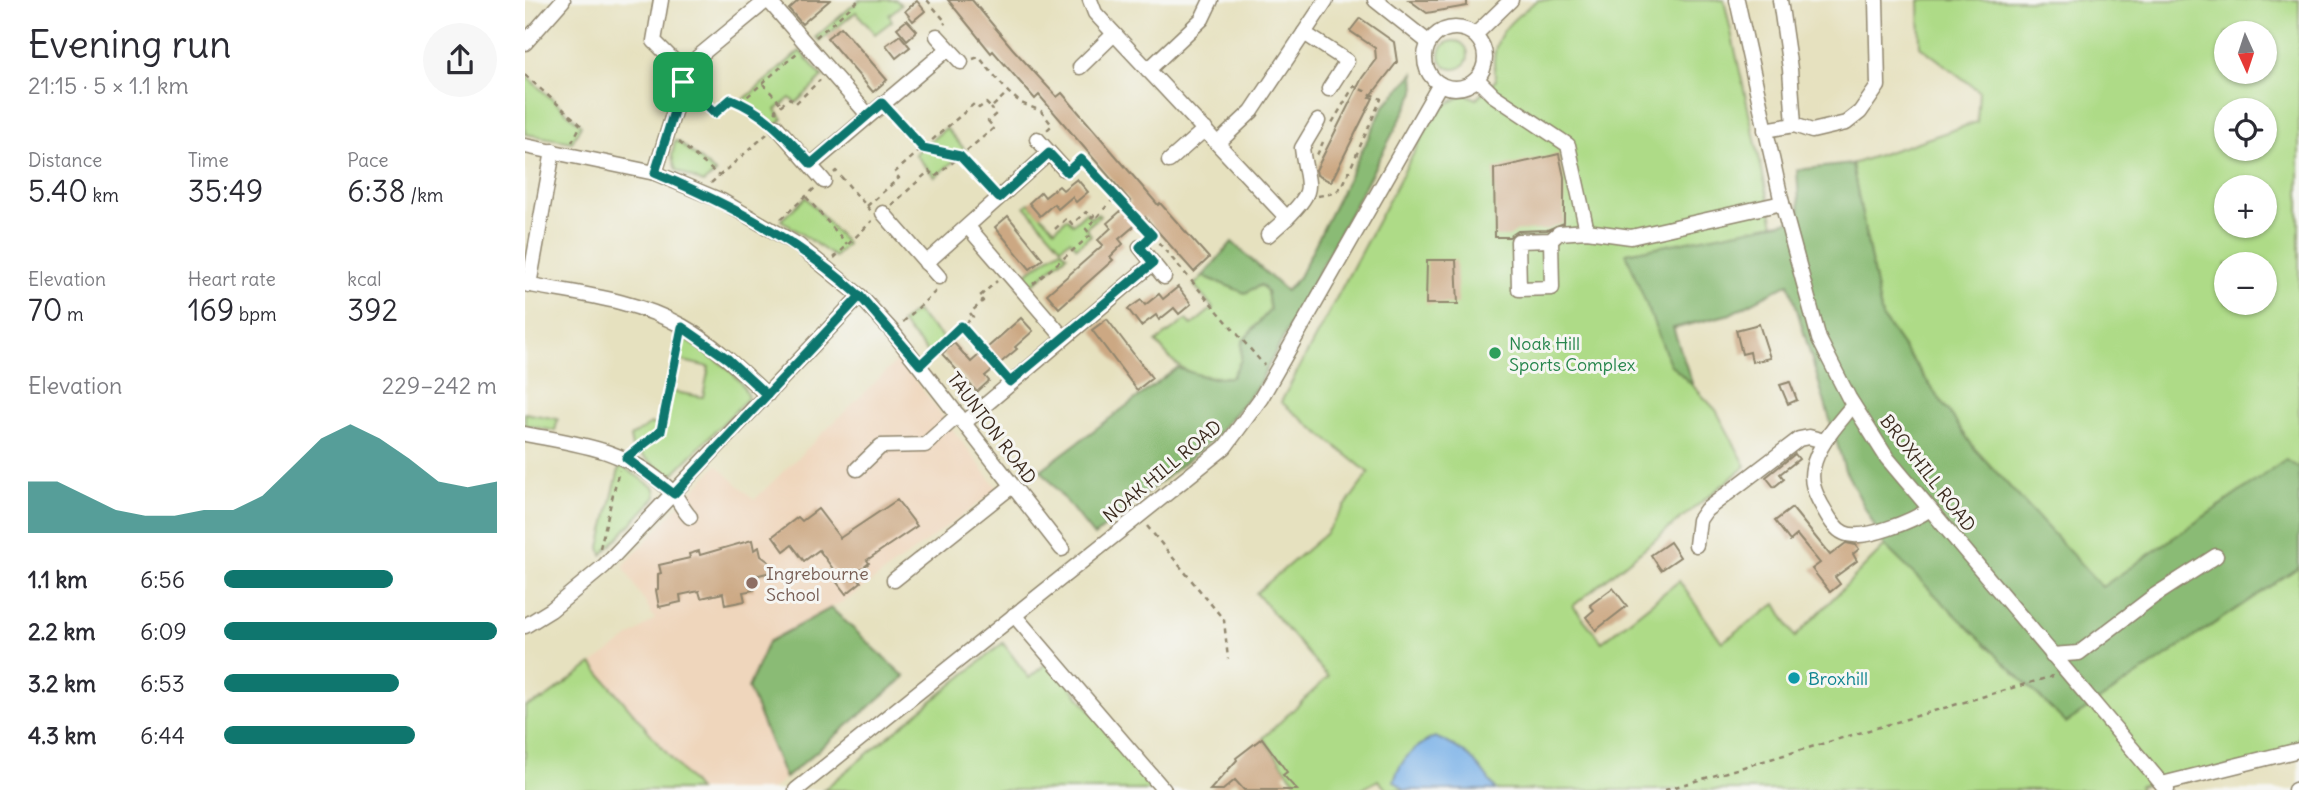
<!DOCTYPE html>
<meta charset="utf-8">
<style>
:root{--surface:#fff;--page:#f7f7f7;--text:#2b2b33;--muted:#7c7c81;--accent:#0f766e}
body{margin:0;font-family:Delius,sans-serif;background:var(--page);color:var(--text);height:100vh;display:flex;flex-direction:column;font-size:26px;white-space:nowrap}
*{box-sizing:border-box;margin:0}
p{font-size:23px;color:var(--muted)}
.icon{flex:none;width:38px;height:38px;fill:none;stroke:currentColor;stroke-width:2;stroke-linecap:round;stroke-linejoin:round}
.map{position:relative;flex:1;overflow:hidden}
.panel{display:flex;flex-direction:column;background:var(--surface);width:525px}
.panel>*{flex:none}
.needle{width:46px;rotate:177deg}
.fabs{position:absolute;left:1689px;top:21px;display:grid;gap:14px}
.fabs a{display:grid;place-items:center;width:63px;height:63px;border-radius:50%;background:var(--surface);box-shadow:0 2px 5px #0004;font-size:35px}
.pin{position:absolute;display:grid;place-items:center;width:60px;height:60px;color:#fff;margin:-30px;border-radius:14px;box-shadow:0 4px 10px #0006}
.round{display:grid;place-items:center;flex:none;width:74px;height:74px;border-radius:37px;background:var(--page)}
.summary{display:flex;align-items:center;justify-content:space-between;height:119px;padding:0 28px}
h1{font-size:38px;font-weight:600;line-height:52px}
.figures{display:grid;grid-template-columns:repeat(3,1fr);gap:10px;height:119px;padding:7px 28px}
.figures div{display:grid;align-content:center}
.figures b{font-size:30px;font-weight:600}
.figures small{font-size:19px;font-weight:400}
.figures p{font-size:19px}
.chart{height:196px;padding:14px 28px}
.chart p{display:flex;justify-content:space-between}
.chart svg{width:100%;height:126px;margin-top:7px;fill:var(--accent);opacity:.7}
ul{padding:0 28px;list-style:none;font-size:23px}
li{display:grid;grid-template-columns:112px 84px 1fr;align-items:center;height:52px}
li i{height:18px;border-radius:9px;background:var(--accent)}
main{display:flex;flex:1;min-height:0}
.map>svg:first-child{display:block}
.built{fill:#efd6bc}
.green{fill:#aedb87;stroke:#748252;stroke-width:2;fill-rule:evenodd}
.forest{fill:#8abb74;stroke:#627249;stroke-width:2}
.water{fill:#78b0e8;stroke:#5a6d83;stroke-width:2}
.building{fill:#cca883}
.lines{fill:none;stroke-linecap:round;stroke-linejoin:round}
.minor-casing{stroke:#90866e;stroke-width:17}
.path{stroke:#90866e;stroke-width:2.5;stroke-dasharray:5 5;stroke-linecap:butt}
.minor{stroke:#fff;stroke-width:14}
.route-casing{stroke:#fff;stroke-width:14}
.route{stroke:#0f766e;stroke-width:9}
.leisure-dot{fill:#2e9e5b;stroke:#f6f6f2;stroke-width:2.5}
.education-dot{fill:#8d6e63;stroke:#f6f6f2;stroke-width:2.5}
.culture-dot{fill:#0f9aa8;stroke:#f6f6f2;stroke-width:2.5}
.labels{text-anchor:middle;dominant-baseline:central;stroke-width:6;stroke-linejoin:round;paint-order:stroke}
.leisure-label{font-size:18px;fill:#27864d;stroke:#f6f6f2;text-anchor:start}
.street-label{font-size:18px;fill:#3b2a1e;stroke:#f6f6f2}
.education-label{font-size:18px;fill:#785e54;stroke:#f6f6f2;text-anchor:start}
.culture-label{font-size:18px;fill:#0d838f;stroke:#f6f6f2;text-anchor:start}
</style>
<main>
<section class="panel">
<div class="summary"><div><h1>Evening run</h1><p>21:15 · 5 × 1.1 km</p></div><a class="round"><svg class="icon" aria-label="share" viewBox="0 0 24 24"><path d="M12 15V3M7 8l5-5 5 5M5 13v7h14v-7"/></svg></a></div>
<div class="figures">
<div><p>Distance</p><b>5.40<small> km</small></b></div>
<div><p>Time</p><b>35:49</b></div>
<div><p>Pace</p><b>6:38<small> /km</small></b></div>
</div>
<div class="figures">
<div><p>Elevation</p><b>70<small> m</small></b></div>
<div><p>Heart rate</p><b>169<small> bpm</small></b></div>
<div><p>kcal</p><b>392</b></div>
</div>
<div class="chart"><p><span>Elevation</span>229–242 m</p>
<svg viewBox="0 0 160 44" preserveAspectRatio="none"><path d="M0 44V26L10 26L20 31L30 36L40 38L50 38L60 36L70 36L80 31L90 21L100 11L110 6L120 11L130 18L140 26L150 28L160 26V44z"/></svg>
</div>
<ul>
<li><b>1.1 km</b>6:56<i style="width:62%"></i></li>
<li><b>2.2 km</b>6:09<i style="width:100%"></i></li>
<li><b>3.2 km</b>6:53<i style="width:64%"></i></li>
<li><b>4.3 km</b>6:44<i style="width:70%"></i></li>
</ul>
</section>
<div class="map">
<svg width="1774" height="790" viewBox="0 0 1774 790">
<rect width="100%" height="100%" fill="#f6f6f2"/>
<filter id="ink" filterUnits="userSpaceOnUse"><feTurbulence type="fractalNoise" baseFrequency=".0143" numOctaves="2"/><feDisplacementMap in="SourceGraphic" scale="14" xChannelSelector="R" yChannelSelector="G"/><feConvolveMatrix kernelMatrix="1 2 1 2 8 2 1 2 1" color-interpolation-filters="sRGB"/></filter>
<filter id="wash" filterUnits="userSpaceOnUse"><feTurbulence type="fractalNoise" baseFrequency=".00686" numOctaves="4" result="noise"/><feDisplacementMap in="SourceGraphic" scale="28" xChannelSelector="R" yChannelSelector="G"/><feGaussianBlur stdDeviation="1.57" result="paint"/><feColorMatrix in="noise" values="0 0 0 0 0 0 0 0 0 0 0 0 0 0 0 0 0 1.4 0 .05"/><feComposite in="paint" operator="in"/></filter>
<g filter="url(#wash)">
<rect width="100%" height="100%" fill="#e6e1bf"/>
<path class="built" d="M374,359L473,489L323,599L243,642L223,688L260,778L247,790H173L67,664L130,619L98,566L192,465L229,500Z"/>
<g class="green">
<path d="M334,0H371L376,5L364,15L367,21L350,34L331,12L295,41L291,37Z"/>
<path d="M1013,0H1199L1254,247L1205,314L1148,329L1168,386L1191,410L1221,466L1048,606L1077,642L1154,581L1197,642L1251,604L1270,637L1360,546L1449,449L1357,317L1327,164L1452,122L1454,91L1395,46L1394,0H1774V753L1614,786L1616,790H862L853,780L836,790H776L738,738L803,677L731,593L800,534L844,473L756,402L902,128L921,104L941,94L951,99L971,80C962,40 982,22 1013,0ZM1701,33H1740V72H1701ZM1701,110H1740V149H1701ZM1701,187H1740V226H1701ZM1701,264H1740V303H1701Z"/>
<circle cx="929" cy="55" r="14"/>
<path d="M275,51L298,77L271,103L265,98L251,110L258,119L251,126L230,109L215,103Z"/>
<path d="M0,75L56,125L47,142L0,134Z"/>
<path d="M421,128L441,151L410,177L390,154Z"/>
<path d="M150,141L154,142L191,173L178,183L151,170L147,156Z"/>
<path d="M281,197L322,244L310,257L256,220Z"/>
<path d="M504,203L530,229L542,218L548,224L561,212L566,218L572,213L575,216L561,228L566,235L552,247L545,240L536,247L500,206Z"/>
<path d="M536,249L542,255L507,285L499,275Z"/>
<path d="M678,276L720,293L736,285L742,291L745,310L717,342L716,360L707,377C666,378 656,373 631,342L661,320L667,325L688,308L669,285Z"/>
<path d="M390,311L420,340L406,356L376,323Z"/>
<path d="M154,335C177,351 216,370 223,398L145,477L107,448L105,437L126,424L137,426L143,391L178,397L184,367L149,359Z"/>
<path d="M0,413L33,419L30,431L0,425Z"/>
<path d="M95,465L130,488L131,497L77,555L75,547Z"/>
<path d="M478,643L504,678L524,661L633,790H298Z"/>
<path d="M67,664L173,790H0V706L19,699Z"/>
</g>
<g class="forest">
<path d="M889,73L890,92L732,387L687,440L569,536L516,470L652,368L684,378L707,377L716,360L717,342L745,310L742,291L736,285L720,293L678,276L707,242L761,291L774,277L859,106Z"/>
<path d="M1327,164L1357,317L1450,449L1577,587L1761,460L1774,468V567L1541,723L1360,546L1320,470L1264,283L1205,314L1148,328L1168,386L1145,364L1101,253L1275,219L1272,170Z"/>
<path d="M306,608L380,677L260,778L223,688L243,642Z"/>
</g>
<path class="water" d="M910,737C943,751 951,760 971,790H880L869,781C876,758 889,747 910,737Z"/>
<g id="blocks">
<g class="building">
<path d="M274,0H305L277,24L264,9Z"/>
<path d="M423,0H447L488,49L532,97L537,93L633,205L635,203L684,258L669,272L620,217L594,239L598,244L585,257L588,260L534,308L522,294L578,245L573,240L586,228L582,223L606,202L514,95L510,99L468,51L466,53Z"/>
<path d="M884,0H942V6L902,13Z"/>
<path d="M392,1L400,11L388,21L380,11Z"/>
<path d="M835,18L869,42L872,62L845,97L848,98L806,182L792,175L791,170L837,78L851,59L850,48L825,31Z"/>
<path d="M382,20L392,31L382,40L372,28Z"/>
<path d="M316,27L362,80L348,92L302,38Z"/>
<path d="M375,35L385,47L371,58L361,45Z"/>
<path d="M1034,154L1039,177V223L1022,230L993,231L984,237H970L969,169Z"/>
<path d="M552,179L563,192L551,202L547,197L533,209L529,204L515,216L504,203L516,192L520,197L534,186L538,190Z"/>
<path d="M483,216L518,259L505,269L470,227Z"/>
<path d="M902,260H931L933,304H901Z"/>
<path d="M653,287L666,304L654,314L649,308L634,320L631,315L616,326L603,309L616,300L620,305L634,294L638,299Z"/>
<path d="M496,318L508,331L490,347L492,349L460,376L464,381L452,392L417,354L429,343L446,362Z"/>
<path d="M582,319L627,378L612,390L567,330Z"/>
<path d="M1234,324L1245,358L1227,362L1225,352L1217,354L1211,330Z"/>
<path d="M1265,382L1272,400L1263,404L1255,385Z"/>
<path d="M1270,454L1274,459L1255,474L1259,479L1249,487L1241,477Z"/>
<path d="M372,500L392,526L342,560L344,563L330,574L336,582L321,594L307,576L311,573L294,550L279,561L267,545L259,551L248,536L273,517L277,521L293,509L315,538Z"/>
<path d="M1267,508L1305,555L1321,543L1331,545L1334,549L1328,554L1332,561L1310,577L1315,584L1305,592L1287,569L1295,563L1272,535L1265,541L1250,521Z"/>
<path d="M227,540L229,550L234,547L236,556L244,562L246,572L226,577L229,590L218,592L220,601L200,605L198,593L176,598L174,591L155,595L156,602L134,607L131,590L133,589V574L136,573L134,565L165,558L164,554L174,551L175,555Z"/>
<path d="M1145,542L1155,557L1136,570L1126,555Z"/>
<path d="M1088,588L1102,606L1071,630L1061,617L1069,610L1065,605Z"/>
<path d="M737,738L762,772L758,775L772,790H719L710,780L698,790H685L712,760L711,758Z"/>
</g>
</g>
</g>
<g filter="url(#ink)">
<use href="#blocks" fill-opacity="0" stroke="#90866e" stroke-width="2"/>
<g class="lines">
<defs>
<g id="minor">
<path d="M136,0L129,41L161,73"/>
<path d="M243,0L343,115"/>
<path d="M565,0L570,13L582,26L762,218C793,187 782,188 777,148L793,121"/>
<path d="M850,0L903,42"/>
<path d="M1212,0L1257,203L1294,339L1324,398L1362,458L1642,790"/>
<path d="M1255,0L1265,69L1269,125"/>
<circle cx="930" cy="58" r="30"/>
<path d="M779,33L822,61L804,89"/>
<path d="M951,34L986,0"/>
<path d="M412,36L436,62"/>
<path d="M0,43L38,0"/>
<path d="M555,67L589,34"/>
<path d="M623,70L677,19L686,0"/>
<path d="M952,79L968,95L1043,145L1062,231"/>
<path d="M251,126L299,181"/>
<path d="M1240,130L1269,125L1287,131L1321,123L1335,112L1353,86L1351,0"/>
<path d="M512,139L539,169"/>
<path d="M693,143L727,111L801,0"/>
<path d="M0,146L130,173L197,201L273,245L335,296L367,331L537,549"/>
<path d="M644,161L680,129"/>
<path d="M286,165L423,49"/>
<path d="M130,173L161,73L173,57L242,0"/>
<path d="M358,213L414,277"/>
<path d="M443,227L538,337"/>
<path d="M743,235L762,218"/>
<path d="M1026,240L1027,288L994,289L993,241L1026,240L1034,233L1062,231L1106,237L1257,203"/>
<path d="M615,247L639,277"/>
<path d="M401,263L524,153"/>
<path d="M0,284C53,294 109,299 157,326C189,344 215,370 242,395"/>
<path d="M4,285L28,151"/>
<path d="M1328,405C1313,424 1293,444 1288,468C1285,482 1290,493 1296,504C1302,514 1308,528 1319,533C1338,542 1389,520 1405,509"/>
<path d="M439,423L628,263"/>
<path d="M0,434C57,445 102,449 146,491C154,499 157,509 165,517"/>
<path d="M332,469L356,446L400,445L433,415"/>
<path d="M1171,545L1174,520L1181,510L1274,439L1284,437L1299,441"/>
<path d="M369,580L487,486"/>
<path d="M489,615L639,790"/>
<path d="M0,626L26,610L79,566L335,296"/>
<path d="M1527,655L1554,653L1629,596L1691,556"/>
<path d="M1637,784L1774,750"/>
<path d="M271,790L700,447L736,398L915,84"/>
<path d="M1770,790L1774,789"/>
</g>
</defs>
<use href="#minor" class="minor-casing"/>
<g class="path">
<path d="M402,0L421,22L419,24"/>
<path d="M291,37L334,0"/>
<path d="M448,59L454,57L483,92L496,103L516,111L527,125L522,130"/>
<path d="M0,75L56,125L47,142"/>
<path d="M238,84L257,105"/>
<path d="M168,92L190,113L206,99L230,109L240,117"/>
<path d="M215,103L273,52"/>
<path d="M252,112L250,110L265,98L271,103L295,80"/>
<path d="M367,113L398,148L435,156L465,189"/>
<path d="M154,142L194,176"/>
<path d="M792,155L798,142"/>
<path d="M550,164L556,159L627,235"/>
<path d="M309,173L311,171L346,211"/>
<path d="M186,183L242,134"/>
<path d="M793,196L810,193L818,185L856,99L829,86L807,123"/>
<path d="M281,197L322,244"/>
<path d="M367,205L404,171L410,177L469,128L463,121L471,114L466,108"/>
<path d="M342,206L374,178L369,173L449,104L454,108L461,103L466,108L483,92"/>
<path d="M256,219L290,188"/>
<path d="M530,229L542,218L547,224L561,212L566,218L572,213"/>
<path d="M627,235L739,365"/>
<path d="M309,258L347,221"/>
<path d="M508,284L566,235L561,229L591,196"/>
<path d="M378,322L411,291"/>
<path d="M436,326L478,374"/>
<path d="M404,358L448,317L445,313L458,301L454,297L472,281"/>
<path d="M109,451L136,431L153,340"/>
<path d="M622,526L699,620L703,659"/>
<path d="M75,548L94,470"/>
<path d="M1140,790L1528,676"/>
</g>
<use href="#minor" class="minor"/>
</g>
</g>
<g class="lines" filter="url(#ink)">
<defs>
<path id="route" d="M158,82L130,173C208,206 271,239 335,296L149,494L101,458L136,431L157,327L203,359L242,395L335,296L395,365L436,326L485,382L628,263L615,247L627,235L556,159L542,172L524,153L474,198L435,156L398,148L357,103L286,164C261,137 241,113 206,99L190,113L158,82"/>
</defs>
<use href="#route" class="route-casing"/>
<use href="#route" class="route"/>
</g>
<circle class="leisure-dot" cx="970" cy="353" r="7"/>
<circle class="education-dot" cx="227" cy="583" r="7"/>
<circle class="culture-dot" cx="1269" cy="678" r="7"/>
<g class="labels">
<g class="leisure-label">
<text x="984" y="343">Noak Hill<tspan x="984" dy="21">Sports Complex</tspan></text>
</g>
<g class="street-label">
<text transform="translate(467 428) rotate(53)">TAUNTON ROAD</text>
<text transform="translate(637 471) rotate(-40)">NOAK HILL ROAD</text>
<text transform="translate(1403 473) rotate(52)">BROXHILL ROAD</text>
</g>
<g class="education-label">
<text x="241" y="573">Ingrebourne<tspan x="241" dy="21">School</tspan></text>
</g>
<g class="culture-label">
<text x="1283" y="678">Broxhill</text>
</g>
</g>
</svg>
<div class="fabs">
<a><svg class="needle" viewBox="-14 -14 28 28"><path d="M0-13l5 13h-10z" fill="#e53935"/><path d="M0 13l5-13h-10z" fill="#7c7c81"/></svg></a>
<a><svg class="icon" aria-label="locate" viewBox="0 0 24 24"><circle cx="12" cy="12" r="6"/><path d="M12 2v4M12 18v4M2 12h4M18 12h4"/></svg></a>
<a>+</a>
<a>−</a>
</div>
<div class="pin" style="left:158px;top:82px;background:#1e9e55"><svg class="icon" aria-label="arrive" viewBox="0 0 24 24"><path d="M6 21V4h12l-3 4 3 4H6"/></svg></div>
</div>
</main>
